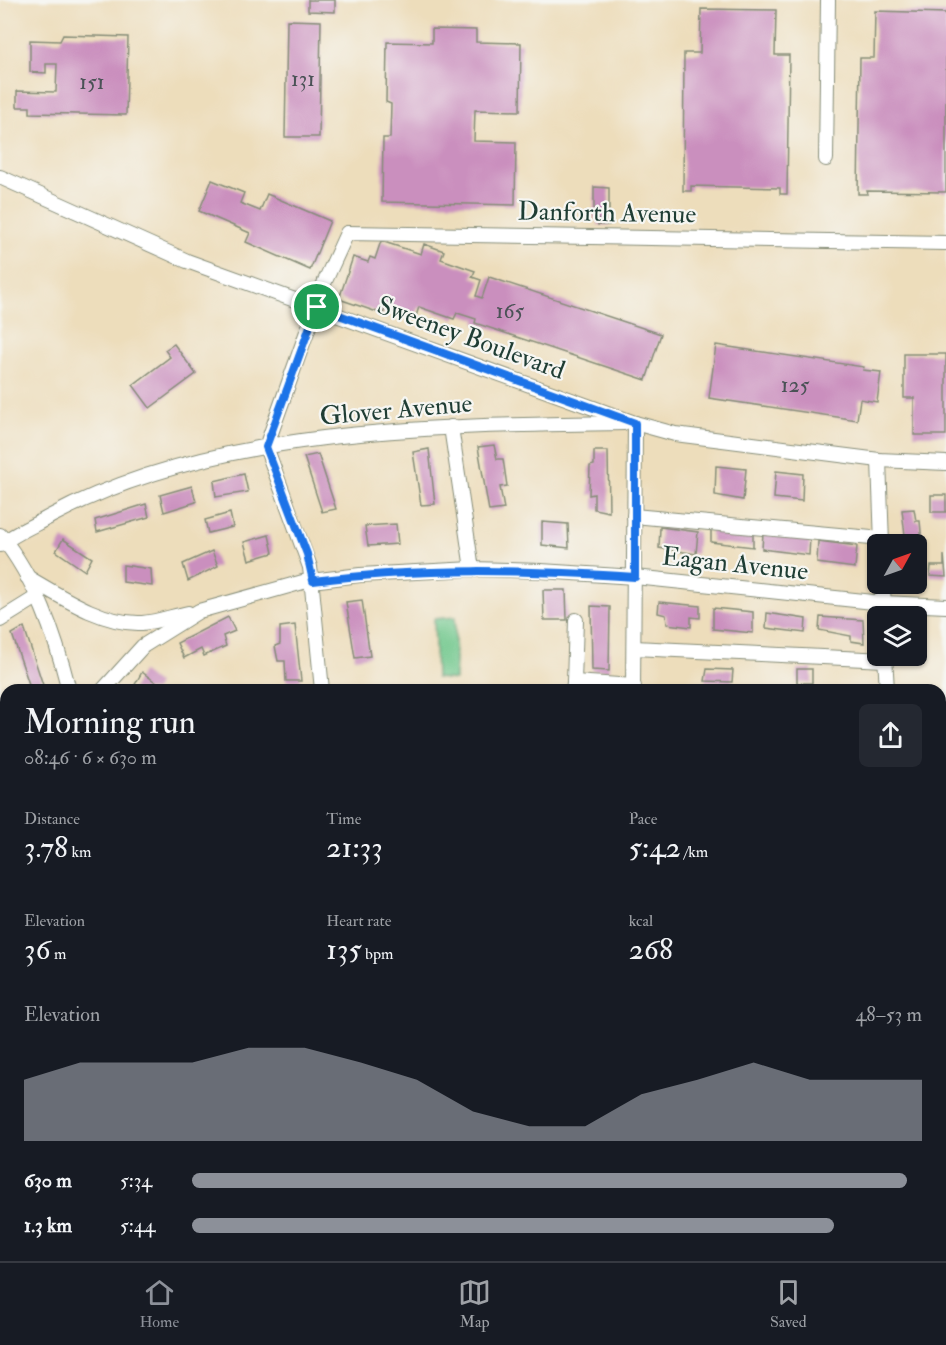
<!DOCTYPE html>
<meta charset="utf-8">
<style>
:root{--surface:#171b24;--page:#242831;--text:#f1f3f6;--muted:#9ea1a6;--line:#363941;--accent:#8c9099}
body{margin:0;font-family:"IM FELL Double Pica",serif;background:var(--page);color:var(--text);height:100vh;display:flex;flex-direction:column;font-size:22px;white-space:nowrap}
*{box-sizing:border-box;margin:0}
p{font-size:20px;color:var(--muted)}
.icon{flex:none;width:33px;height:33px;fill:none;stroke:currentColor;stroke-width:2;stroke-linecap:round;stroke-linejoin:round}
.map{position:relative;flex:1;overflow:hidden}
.sheet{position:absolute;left:0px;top:684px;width:946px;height:578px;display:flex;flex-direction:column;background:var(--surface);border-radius:18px 18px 0 0;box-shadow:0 2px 4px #0004}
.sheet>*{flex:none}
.needle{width:39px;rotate:50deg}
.controls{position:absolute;left:867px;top:534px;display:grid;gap:12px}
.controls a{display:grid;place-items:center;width:60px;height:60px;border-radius:9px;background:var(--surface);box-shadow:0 2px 4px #0004;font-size:30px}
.pin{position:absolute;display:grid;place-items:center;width:51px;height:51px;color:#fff;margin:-26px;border:3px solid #fff;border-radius:50%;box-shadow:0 2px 6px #0007}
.round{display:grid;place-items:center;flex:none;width:63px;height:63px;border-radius:9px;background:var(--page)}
.head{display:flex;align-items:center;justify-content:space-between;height:102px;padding:0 24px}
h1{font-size:33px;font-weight:600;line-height:45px}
.metrics{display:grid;grid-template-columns:repeat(3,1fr);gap:9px;height:102px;padding:6px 24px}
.metrics div{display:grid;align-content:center}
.metrics b{font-size:30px;font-weight:600}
.metrics small{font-size:16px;font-weight:400}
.metrics p{font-size:16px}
.chart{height:168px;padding:12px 24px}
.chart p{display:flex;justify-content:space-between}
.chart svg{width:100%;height:108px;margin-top:6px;fill:var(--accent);opacity:.7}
ul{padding:0 24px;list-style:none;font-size:20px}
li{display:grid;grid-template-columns:96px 72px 1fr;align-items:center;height:45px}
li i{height:15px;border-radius:8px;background:var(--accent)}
.dock{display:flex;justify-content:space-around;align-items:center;height:84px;border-top:2px solid var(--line);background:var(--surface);font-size:16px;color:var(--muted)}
.dock a{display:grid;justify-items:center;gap:3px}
.dock .active{color:var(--accent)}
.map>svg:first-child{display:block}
.green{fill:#71c78c;stroke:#488260;stroke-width:1.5}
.water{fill:#6ea9df;stroke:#46738a;stroke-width:1.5}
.building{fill:#ca8fbe}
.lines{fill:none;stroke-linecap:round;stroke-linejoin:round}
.minor-casing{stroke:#868d78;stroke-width:16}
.path{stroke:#868d78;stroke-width:2;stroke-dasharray:1.5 4.5;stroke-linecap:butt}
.minor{stroke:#fff;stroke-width:14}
.route-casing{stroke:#fff;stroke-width:12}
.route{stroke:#1a73e8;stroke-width:8}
.labels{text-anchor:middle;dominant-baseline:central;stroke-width:4.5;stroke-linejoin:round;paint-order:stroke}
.number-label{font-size:22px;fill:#4a5256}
.street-label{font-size:26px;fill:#1f3d34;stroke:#f6f6f2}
</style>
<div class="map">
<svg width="946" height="1261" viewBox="0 0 946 1261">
<rect width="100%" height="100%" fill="#f6f6f2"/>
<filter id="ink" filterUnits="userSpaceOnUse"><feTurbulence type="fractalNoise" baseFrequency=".0167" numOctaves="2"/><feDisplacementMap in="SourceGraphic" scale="12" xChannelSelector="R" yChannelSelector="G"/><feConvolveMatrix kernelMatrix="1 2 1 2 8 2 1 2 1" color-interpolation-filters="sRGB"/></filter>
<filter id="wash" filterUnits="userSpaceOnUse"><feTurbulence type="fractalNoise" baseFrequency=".008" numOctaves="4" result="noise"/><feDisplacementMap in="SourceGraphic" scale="24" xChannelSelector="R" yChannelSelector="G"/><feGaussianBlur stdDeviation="1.35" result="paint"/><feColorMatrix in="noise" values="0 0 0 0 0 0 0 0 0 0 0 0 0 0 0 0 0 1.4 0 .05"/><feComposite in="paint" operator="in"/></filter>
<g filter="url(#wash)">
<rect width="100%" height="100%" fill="#edddbb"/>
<path class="green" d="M455,617V680L436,678L434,619Z"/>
<path class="water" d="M0,1159L6,1170V1256H940L941,1176H946V1261H0Z"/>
<g id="blocks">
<g class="building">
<path d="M308,0H335V12L308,11Z"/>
<path d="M701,9L776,10L775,55H789L787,194H780V188L691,186V191H683L684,53H700Z"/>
<path d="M875,11L946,13V192L867,191L868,194H858L860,58H874Z"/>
<path d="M287,20L321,21L319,137H285Z"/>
<path d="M432,29L476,30V42L521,43L520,111L475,110L474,141L516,142L515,205L382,202L383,138H390L391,104L386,102L387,42L432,43Z"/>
<path d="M63,35L128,37L126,115L30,113V107H17V91L56,92L57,64H46V73L30,72V40L60,41Z"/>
<path d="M212,180L244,193L240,203L260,211L267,194L330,221L310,270L246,242L250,233L199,211Z"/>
<path d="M594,187L609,188V225H598V219H594Z"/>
<path d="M381,241L421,254L424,244L444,251L441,259L475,271L472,277L481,280L476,296L482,298L489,277L661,334L646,380L475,323L476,319L457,313L454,319L419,307L415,319L385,309L383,314L339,299L353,257L368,262L370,257L375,259Z"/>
<path d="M174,344L196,374L150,408L133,385L170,357L165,350Z"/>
<path d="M716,345L864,367L863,370L881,372L877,402L860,399L857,420L709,398Z"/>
<path d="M904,354H946V435H914V398H904Z"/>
<path d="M494,445L497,459H503L507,486L500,487L504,509L489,511L478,447Z"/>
<path d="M429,449L435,504L421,505L413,452Z"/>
<path d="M594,451H608L609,512L594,509V494L589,495L590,466L594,465Z"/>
<path d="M318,454L336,509L322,512L304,457Z"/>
<path d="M716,466L746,469L743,500L715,495Z"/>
<path d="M776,471L803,474L802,501L774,498Z"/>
<path d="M244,474L248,492L216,497L214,481Z"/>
<path d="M192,486L196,502L164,512L160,495Z"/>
<rect x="931" y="495" width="15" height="17"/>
<path d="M146,504L149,517L97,532L95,520Z"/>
<path d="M914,509L916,521H920L923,554L916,555V544H906L902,510Z"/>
<path d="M230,513L233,527L208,533L205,520Z"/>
<path d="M542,522L568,524L569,548L542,545Z"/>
<path d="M396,524L398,544L368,546L365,526Z"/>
<path d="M660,527L698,532L696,554L659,548Z"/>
<path d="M711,527L753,532V547L711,542Z"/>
<path d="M763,533L810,537L809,555L762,549Z"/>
<path d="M269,535L273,553L249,560L244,542Z"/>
<path d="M63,539L92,558L85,571L56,551Z"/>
<path d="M818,541L857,546L855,568L817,563Z"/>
<path d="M212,551L218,566L188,581L183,564Z"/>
<path d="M944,555L946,577L930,576L931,566H944Z"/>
<path d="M123,565L151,569L152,586L123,582Z"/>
<path d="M543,590H566L567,620H544Z"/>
<path d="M362,600L370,656L355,658L346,602Z"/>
<path d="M659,602L700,606V618L691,617V627L667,624L666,615L658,613Z"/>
<path d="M591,606L610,607L609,671L592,670Z"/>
<path d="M713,608L753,612V633L713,629Z"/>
<path d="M767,613L806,619L805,633L766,628Z"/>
<path d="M228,617L235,631L223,636L226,646L204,656L201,649L184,658L177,643Z"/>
<path d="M820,617L863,620L864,643L851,641V636L819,630Z"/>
<path d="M295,625L301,681H286L285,661H278L275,646L280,644V627Z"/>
<path d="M24,627L44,688L38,690H31L12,634Z"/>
<path d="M707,669L733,670L732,682L705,681Z"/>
<rect x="797" y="669" width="15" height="14"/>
<path d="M142,672L158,684L155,690H132Z"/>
<rect x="0" y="719" width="6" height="24"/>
<path d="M6,950V972L3,974L0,953Z"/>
<path d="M946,987V1035H944L941,988Z"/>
<path d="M946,1041V1062H942L940,1043Z"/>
</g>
</g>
</g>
<g filter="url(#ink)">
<use href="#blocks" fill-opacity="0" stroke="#868d78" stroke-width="1.5"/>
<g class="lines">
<defs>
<g id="minor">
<path d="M826,159L828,0"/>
<path d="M0,177L187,261L635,423L675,434L879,460L946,463"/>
<path d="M451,427L472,569"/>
<path d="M879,460L882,544"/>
<path d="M634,516L882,539"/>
<path d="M0,535C36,579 55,635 69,690"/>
<path d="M0,545C15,533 35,525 51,516C217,427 439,426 624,423"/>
<path d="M27,577C60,596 103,625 142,623C157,622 173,616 188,613"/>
<path d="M883,584L884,616"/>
<path d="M0,620L37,597"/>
<path d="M634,648L885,660"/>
<path d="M885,656L887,690"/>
<path d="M574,682L576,620"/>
<path d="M103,690L143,646L199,611L303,582L360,575L472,569L541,571L635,577L883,603L946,606"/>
<path d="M322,690L310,567L266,447L325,281L347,233L946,243"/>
<path d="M573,690L574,682L634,686"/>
<path d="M633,690L635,423"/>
<path d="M0,710H6"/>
<path d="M0,779H6"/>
<path d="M940,783L946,782"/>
<path d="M0,807H6"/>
<path d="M0,931H6"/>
<path d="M0,1012H6"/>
<path d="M940,1092L946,1091"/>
</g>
</defs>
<use href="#minor" class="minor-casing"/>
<g class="path">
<path d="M0,1153L6,1167"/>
<path d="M940,1173H946"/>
</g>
<use href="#minor" class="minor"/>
</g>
</g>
<g class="lines" filter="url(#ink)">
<defs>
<path id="route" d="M317,307L635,423V577C527,570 421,567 313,581L307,554L266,447Z"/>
</defs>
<use href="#route" class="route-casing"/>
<use href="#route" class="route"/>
</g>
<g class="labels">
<g class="number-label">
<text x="303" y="79">131</text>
<text x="92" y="82">151</text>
<text x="510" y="311">165</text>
<text x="795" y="385">125</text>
</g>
<g class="street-label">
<text transform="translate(607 213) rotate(1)">Danforth Avenue</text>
<text transform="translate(471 338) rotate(20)">Sweeney Boulevard</text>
<text transform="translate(396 410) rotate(-5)">Glover Avenue</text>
<text transform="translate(735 564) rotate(6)">Eagan Avenue</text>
</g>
</g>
</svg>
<div class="controls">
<a><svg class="needle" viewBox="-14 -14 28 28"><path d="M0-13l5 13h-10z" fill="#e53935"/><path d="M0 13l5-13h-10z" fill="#9ea1a6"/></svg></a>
<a><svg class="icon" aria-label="layers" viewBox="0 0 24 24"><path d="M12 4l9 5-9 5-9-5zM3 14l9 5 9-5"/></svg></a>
</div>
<div class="pin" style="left:317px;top:307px;background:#1e9e55"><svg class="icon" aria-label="arrive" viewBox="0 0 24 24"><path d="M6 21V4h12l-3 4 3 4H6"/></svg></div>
<section class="sheet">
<div class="head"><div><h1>Morning run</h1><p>08:46 · 6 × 630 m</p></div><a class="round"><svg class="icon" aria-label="share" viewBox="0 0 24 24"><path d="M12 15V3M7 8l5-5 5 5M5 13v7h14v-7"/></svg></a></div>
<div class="metrics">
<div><p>Distance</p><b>3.78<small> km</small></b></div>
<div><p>Time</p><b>21:33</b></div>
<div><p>Pace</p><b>5:42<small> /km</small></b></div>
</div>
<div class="metrics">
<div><p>Elevation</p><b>36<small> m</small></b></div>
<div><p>Heart rate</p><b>135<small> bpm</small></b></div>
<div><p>kcal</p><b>268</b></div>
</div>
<div class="chart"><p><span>Elevation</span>48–53 m</p>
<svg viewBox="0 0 160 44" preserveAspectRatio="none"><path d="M0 44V19L10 12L20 12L30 12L40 6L50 6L60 12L70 19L80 32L90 38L100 38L110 25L120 19L130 12L140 19L150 19L160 19V44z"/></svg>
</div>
<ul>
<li><b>630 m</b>5:34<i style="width:98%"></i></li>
<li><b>1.3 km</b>5:44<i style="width:88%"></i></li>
</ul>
</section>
</div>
<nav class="dock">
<a class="active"><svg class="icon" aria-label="home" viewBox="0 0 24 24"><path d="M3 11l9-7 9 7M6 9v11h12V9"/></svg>Home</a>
<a><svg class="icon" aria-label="map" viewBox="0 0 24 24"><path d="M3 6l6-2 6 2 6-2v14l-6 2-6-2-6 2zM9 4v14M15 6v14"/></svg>Map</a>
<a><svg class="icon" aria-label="saved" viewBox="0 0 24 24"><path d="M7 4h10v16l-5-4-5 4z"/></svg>Saved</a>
</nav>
